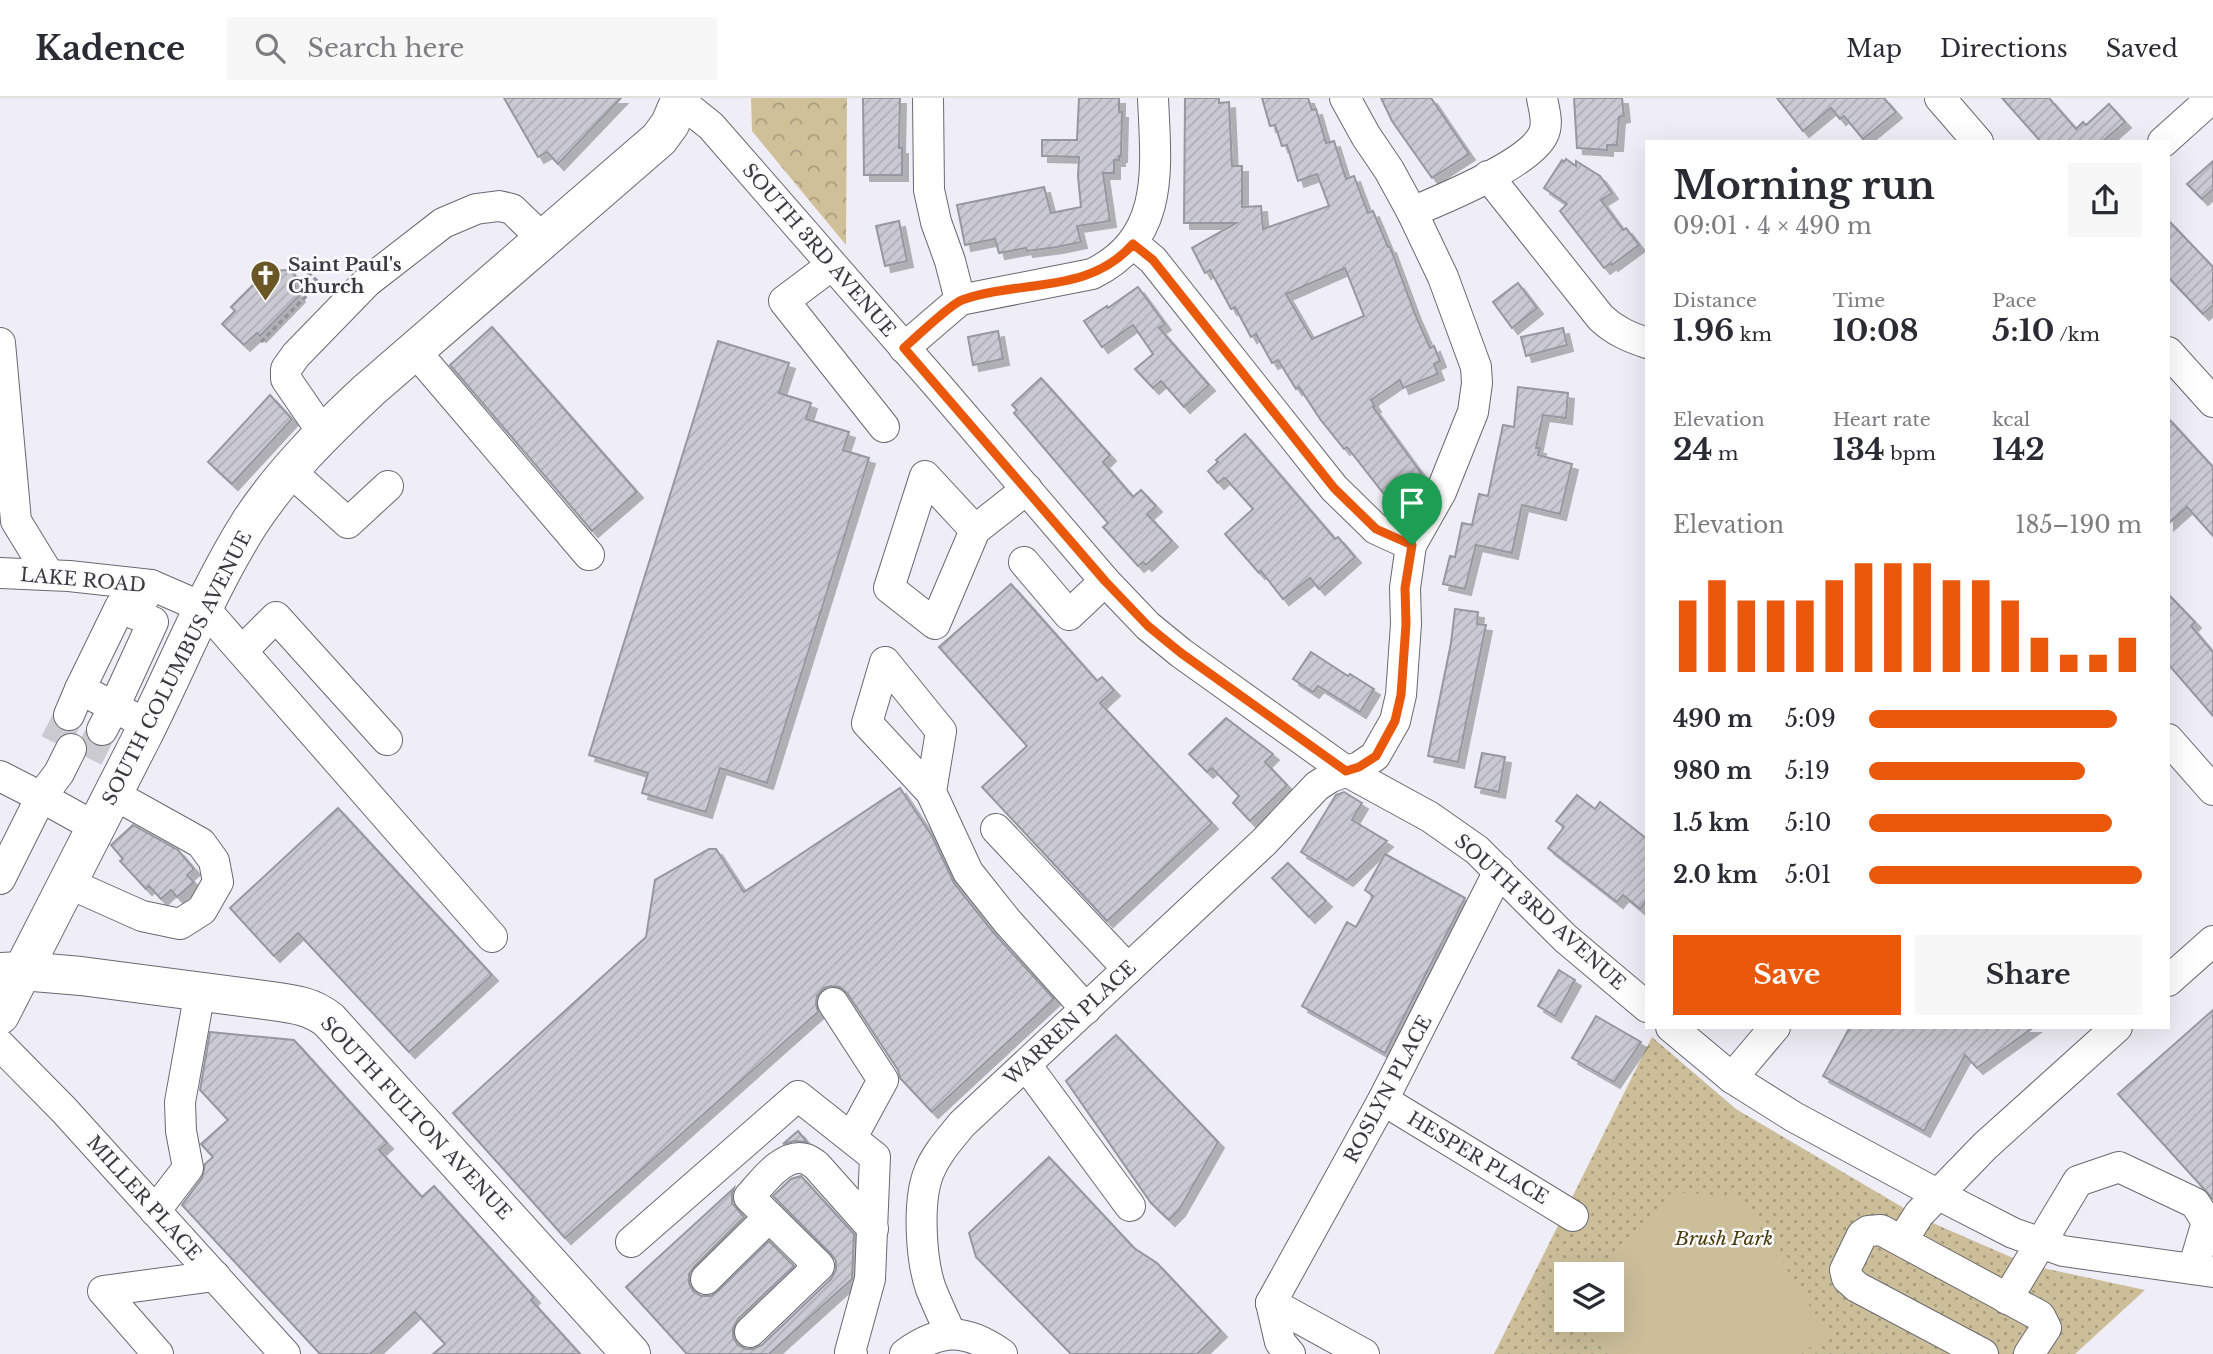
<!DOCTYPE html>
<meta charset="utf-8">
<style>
:root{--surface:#fff;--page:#f7f7f7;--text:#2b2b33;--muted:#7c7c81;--line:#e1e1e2;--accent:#ea580c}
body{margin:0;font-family:"Libre Baskerville",serif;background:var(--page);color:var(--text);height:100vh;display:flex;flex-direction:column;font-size:26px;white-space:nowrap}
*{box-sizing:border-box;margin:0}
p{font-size:23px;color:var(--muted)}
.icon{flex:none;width:38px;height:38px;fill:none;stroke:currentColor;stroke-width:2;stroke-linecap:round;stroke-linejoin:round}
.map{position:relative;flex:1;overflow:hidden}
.sheet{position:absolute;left:1645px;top:42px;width:525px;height:889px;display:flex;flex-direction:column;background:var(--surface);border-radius:0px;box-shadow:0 7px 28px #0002}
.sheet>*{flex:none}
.tools{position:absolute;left:1554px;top:1164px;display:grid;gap:14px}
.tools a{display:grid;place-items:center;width:70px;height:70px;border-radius:0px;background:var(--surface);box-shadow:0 7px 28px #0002;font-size:35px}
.pin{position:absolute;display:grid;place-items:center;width:60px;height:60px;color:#fff;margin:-72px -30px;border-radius:50% 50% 50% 0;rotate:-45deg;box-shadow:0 0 7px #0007}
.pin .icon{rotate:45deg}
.round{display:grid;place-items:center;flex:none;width:74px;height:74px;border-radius:0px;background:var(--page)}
.head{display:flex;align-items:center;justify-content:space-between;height:119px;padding:0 28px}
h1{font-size:38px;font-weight:700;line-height:52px}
.stats{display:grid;grid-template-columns:repeat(3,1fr);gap:10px;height:119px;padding:7px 28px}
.stats div{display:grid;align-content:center}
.stats b{font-size:30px;font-weight:700}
.stats small{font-size:19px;font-weight:400}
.stats p{font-size:19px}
.chart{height:196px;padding:14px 28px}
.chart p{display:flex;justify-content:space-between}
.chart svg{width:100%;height:126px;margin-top:7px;stroke:var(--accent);stroke-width:6}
.action{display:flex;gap:14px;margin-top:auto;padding:14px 28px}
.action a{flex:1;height:80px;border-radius:0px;background:var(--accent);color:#fff;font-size:28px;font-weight:700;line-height:80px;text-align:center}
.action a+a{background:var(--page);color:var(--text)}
ul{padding:0 28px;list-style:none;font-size:23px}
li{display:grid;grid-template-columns:112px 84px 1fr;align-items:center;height:52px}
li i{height:18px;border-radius:9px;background:var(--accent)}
header{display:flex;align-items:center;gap:42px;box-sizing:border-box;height:98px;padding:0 35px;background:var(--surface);border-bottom:2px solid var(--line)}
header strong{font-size:33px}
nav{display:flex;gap:38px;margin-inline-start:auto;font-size:24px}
.search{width:490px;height:63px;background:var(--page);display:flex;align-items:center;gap:18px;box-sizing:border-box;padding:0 24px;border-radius:0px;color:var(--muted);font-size:26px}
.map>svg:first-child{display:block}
.forest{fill:url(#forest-crowns)}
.park{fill:url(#park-dots);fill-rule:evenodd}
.pitch{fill:#ccbe99}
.building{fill:url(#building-hatch);stroke:#97979f;stroke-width:2;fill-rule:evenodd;filter:url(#shadow)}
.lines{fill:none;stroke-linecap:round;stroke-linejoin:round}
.minor-tunnel{stroke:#cbcad1;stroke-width:30;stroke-dasharray:30 15;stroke-linecap:butt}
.minor-casing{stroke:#696970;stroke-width:32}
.major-casing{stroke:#696970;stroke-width:40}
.path{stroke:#939398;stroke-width:3.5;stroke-dasharray:5 3.5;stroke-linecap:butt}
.minor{stroke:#fff;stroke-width:30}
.major{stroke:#fff;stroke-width:38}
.route-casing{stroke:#fff;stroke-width:14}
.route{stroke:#ea580c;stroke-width:9}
.labels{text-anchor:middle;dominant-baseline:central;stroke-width:5;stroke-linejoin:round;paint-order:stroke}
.street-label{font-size:19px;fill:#3b3b3e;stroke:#fcfcfe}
.poi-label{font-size:19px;font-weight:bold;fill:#3b3b3e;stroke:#fcfcfe;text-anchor:start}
.park-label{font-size:19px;font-style:italic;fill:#4b3a07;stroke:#fcfcfe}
</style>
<header>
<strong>Kadence</strong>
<div class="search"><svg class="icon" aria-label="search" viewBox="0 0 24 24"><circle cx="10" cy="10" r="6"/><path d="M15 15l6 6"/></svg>Search here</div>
<nav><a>Map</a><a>Directions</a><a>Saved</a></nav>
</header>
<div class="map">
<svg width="2213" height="1256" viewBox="0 0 2213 1256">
<defs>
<pattern id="forest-crowns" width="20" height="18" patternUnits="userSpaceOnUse" patternTransform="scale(1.75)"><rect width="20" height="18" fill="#d0c099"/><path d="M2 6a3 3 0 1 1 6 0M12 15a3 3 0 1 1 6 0" fill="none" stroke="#aa9d7e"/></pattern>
<pattern id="park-dots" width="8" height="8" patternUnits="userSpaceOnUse" patternTransform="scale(1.75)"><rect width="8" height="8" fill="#ccbe99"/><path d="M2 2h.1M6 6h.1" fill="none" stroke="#a79c7e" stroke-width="1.8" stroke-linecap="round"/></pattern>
<pattern id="building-hatch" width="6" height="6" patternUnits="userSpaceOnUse" patternTransform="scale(1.75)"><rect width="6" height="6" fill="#cbcad2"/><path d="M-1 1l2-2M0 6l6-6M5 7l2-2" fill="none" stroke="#afaeb5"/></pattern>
<filter id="shadow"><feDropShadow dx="6" dy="6" stdDeviation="0" flood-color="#0004"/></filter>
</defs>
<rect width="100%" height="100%" fill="#efeef6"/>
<path class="forest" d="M751,0H847L846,147L752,33Z"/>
<path class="park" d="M1652,939L1736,1011L1919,1119L2029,1167L2145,1192L2075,1256H1494ZM1566,1176H1612V1222H1566Z"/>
<path class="pitch" d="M1672,1094L1741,1099L1828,1237L1801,1256H1617L1604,1251L1570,1222H1612V1176H1601Z"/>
<g class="building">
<path d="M504,0H621L558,66L547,54L538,59Z"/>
<path d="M863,0H900L899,50H902V77H864Z"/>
<path d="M1079,0H1119V14H1122L1121,58H1119V62H1114V75H1103L1110,123L1077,128L1081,144L1057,149L1027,153L1026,150L999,155L995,141L965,147L957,107L1044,89L1051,115L1081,109L1078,78L1079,59L1042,58V42H1077Z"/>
<path d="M1185,0H1219V5L1229,4L1232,68H1242V109L1261,108L1263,131L1329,108L1317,76L1298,83L1287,47L1282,48L1275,27L1270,28L1262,0H1308L1312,12L1316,11L1326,45L1334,43L1346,81L1354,78L1368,115L1373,113L1388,149H1390L1415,216L1430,250L1434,248L1440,263L1434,266L1438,276L1403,290L1400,282L1371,302L1375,308L1373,309L1421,375L1415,380L1418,384L1391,405L1347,349L1344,351L1320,321L1299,289L1296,291L1278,262L1272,265L1256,236L1251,239L1235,209L1231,211L1210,172L1205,175L1192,150L1236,125H1184ZM1345,170L1364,218L1312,241L1286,196Z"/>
<path d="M1381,0H1431L1469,56L1432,80L1392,23Z"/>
<path d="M1574,0H1622L1624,18L1619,19L1617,47H1607V52L1577,50Z"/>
<path d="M1777,0H1884L1896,14L1863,41L1844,18L1840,21L1831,10L1803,33Z"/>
<path d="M2002,0H2049L2076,31L2083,24L2086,27L2109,6L2125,24L2102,44H2041Z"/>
<path d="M1566,61L1576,68V63L1600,78L1612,95L1601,102L1623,132L1626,130L1639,147L1612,167L1611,165L1604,170L1560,113L1567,106L1544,90L1562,62L1564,64Z"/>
<path d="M2213,63V91L2202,101L2187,86Z"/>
<path d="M2168,122L2213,169V207L2203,216L2168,179Z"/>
<path d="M899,123L907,163L885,168L876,128Z"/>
<path d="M290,172L295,177V193L299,198L260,238L257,235L244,247L222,226L235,213L231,209L267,173Z"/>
<path d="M1518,185L1537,210L1512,230L1493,204Z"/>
<path d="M1138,189L1165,226L1159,230L1209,287L1184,309L1161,283L1153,290L1135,271L1153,256L1133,227L1102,249L1084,223L1107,208L1108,210Z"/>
<path d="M492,229L637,394L592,433L450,267Z"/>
<path d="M1563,230L1567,247L1526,258L1521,239Z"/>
<path d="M998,233L1003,261L973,267L968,239Z"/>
<path d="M718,243L789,265L779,295L811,305L806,321L849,334L843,352L869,360L767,685L720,670L706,714L642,695L648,675L589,657Z"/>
<path d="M1041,280L1110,357L1103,364L1133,399L1141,392L1156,408L1147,416L1172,443L1146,467L1143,464L1138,468L1103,429L1108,425L1014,315L1017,312L1012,307Z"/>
<path d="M1518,289L1568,295L1566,320L1543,317L1536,350H1540L1538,357L1572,366L1560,416L1522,407L1512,455L1476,447L1465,491L1443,486L1450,458L1455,459L1462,425L1472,427L1479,396L1488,398L1503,327L1514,329Z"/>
<path d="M270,297L292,321L232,386L208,364Z"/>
<path d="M2168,320L2213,369V438L2187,409L2168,426Z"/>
<path d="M1245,336L1335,441L1338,439L1355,459L1319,491L1310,480L1283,501L1261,473L1259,475L1225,436L1253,411L1226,381L1224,380L1218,385L1208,373L1218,364L1216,362Z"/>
<path d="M1011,486L1097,583L1102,579L1114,592L1100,605L1212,725L1107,823L982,689L1027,648L939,549Z"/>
<path d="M2168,496L2195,524L2191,528L2213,554V618L2168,566Z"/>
<path d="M1455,511L1478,514L1477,526L1486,527L1458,664L1428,658L1451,545Z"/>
<path d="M1311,554L1348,578L1350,576L1374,591L1360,614L1318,588L1313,594L1293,581Z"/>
<path d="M1226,620L1273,656L1265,664L1287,687L1250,723L1233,705L1239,698L1212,670L1207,674L1189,656Z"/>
<path d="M1482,655L1505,659L1499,694L1475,689Z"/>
<path d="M900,690L932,738L954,785L993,834L1054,901L932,1014L900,980L898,972L847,895L840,889L831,888L824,890L817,898L816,905L818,914L565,1140L453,1015L646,839L655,782L709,751H716L744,794Z"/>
<path d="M1344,694L1362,705L1352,722L1387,743L1347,782L1301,754L1336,697Z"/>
<path d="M1577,697L1595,711L1600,704L1647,741V802L1640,811L1623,797L1617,804L1548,750L1564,729L1556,723Z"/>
<path d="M338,710L492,877L409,954L298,835L274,858L230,810Z"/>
<path d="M133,727L178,752L194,771L187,777L194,784L177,799L171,792L161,801L149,788L146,791L120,763L123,761L111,747Z"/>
<path d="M1385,756L1465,800L1385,955L1302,908L1347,824L1356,829L1373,798L1365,792Z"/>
<path d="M1288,765L1326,803L1309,819L1272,780Z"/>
<path d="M1559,872L1575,882L1555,918L1538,908Z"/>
<path d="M2213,912V1101L2118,996Z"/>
<path d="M1596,918L1641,944L1614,984L1572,960Z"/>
<path d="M1850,929H2034L1977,970L1965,957L1924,1033L1823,978Z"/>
<path d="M210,934L294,942L387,1045L379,1052L422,1099L434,1088L534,1199L531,1202L580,1256H433L445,1246L415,1214L370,1256H320L182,1107L202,1080L205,1066L213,1059L201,1046L228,1022L200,992Z"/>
<path d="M1116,937L1218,1044L1179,1112L1169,1122L1151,1105L1066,983Z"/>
<path d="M798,1033L807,1044L794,1043L783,1046Z"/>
<path d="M1049,1059L1134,1150L1157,1165L1221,1233L1197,1256H1071L976,1159L969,1135Z"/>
<path d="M801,1078L854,1136L852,1181L769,1256H687L626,1189L734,1090L732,1096V1105L744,1119L694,1169L689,1176V1185L693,1193L701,1198H711L718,1193L769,1143L794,1168L738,1221L733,1230V1239L738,1247L746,1251H753L762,1247L831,1181L836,1172V1163L831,1156L773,1098L791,1081Z"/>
</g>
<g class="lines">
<g class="minor-tunnel">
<path d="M55,645L69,617"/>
<path d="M88,660L102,632"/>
</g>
<defs>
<g id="minor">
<path d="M928,0L929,92L936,124L950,163L960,202"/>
<path d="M1940,0L1978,44"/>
<path d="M681,4L711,28L939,289L1105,483L1148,528L1181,555L1346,673L1430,719L1477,752L1565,840L1647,909"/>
<path d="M2163,44L2212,0"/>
<path d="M1488,78L1601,220C1615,233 1629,239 1647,245"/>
<path d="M1412,114C1443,101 1529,66 1543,37C1549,26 1544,12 1542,0"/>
<path d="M1134,146L1153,162L1334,390L1376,431L1411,447"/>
<path d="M832,167L784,203L884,329"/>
<path d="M0,245L16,423L49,477"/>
<path d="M904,250L960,202L1092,176C1166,140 1156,70 1153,0"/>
<path d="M415,253L589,457"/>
<path d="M2168,254L2213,304"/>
<path d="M323,335L286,281V271L296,257L367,184L443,125L476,111L499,108L512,111L544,142"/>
<path d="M290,373L348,425L388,388"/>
<path d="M975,432L925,378L889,490L935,526L975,432L1027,391"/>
<path d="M1024,464L1069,517L1105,483"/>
<path d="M0,475L69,478L151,487L204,510L492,839"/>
<path d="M242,553L276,519L387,642"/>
<path d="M69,617L80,591"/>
<path d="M148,627L114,609L153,524L135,516L151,487"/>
<path d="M102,632L114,609L80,591L120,509L135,516"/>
<path d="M2168,641L2213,692"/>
<path d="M0,678L41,699L59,675L71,651"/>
<path d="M931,694L941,633L885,564L867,625L931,694L968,774L1007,823L1086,911"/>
<path d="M996,731L1128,871"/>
<path d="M0,781L41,699L97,730"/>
<path d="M68,785L142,818L180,826L202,812L218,784L214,763L201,745L113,696"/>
<path d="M2168,883L2213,843"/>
<path d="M833,905L883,982L852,1039"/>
<path d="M1671,929L1732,980L1794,1019L1937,1096L2013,1135L2063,1153L2213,1174"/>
<path d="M0,947L64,1012L285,1256"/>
<path d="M1026,967L1130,1108"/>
<path d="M1732,980L1775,929"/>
<path d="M1383,1002L1573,1118"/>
<path d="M155,1113L188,1070L181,1033L180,1004L200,893"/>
<path d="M1902,1143L1919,1116L1985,1048L2117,929"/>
<path d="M631,1144L798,998L875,1059L870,1181L850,1254L852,1256"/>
<path d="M706,1181L769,1119"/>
<path d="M2007,1201L2078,1083L2119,1069L2195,1105L2207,1124L2193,1171"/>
<path d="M1271,1205L1383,1002L1499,773"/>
<path d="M1271,1205L1364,1256"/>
<path d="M1271,1205L1280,1244L1290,1256"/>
<path d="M750,1234L819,1168L749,1099C762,1085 783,1054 806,1061C809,1062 813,1065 816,1067L873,1131"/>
<path d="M951,1236C944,1221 937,1206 931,1191C921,1163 917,1103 929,1074C936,1056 949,1042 962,1026L1264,744L1317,688L1331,679L1359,669L1375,658L1395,623L1401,597L1406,526L1405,490L1411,447L1441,394L1473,314L1477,285L1476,269L1443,179L1412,114L1389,72L1366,38L1345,0"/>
<path d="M158,1256L103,1193L215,1178"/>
<path d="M905,1256C940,1230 966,1230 1002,1256"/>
<path d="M1983,1256L1857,1189L1847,1180L1845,1172L1862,1137L1868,1133L1881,1132L2040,1218L2046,1230L2029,1256"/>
</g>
<g id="major">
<path d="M0,874L22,873L81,878L272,903C294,906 311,908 329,922L631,1256"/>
<path d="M0,917C47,824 95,732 142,639C178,568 207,493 249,426C282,375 325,333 369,292L659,41L670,26L681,0"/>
</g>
</defs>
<use href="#minor" class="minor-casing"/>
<use href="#major" class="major-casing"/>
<path class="path" d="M261,244L319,185L298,164"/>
<use href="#minor" class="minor"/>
<use href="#major" class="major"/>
</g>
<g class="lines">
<defs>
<path id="route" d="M1133,146L1153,162L1334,390L1376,431L1412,447L1405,490L1406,526L1401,597L1395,623L1376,658L1359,669L1346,673L1181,555L1148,528L1105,483L904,250C916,239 951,206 962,202C1022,181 1088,197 1133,146Z"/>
</defs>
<use href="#route" class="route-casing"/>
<use href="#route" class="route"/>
</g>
<defs>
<symbol id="church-pin" viewBox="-11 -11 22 30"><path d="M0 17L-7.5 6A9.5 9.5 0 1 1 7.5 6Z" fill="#6a5725" stroke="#fcfcfe"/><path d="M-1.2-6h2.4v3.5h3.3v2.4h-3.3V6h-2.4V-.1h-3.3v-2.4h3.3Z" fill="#fff"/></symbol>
</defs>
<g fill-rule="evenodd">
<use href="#church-pin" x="248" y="160" width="35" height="47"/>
</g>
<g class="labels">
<g class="street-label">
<text transform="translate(819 152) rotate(49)">SOUTH 3RD AVENUE</text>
<text transform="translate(83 482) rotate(5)">LAKE ROAD</text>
<text transform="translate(177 570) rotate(-63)">SOUTH COLUMBUS AVENUE</text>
<text transform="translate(1540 814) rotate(42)">SOUTH 3RD AVENUE</text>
<text transform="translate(1070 925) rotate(-43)">WARREN PLACE</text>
<text transform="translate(1388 991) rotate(-62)">ROSLYN PLACE</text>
<text transform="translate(416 1020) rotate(47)">SOUTH FULTON AVENUE</text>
<text transform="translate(1478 1060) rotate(31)">HESPER PLACE</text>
<text transform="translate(144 1100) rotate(48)">MILLER PLACE</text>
</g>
<g class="poi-label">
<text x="288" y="166">Saint Paul's<tspan x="288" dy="22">Church</tspan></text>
</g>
<g class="park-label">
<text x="1724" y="1140">Brush Park</text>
</g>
</g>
</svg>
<div class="tools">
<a><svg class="icon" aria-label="layers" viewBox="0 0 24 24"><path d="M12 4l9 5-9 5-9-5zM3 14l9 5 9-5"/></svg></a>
</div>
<div class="pin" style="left:1412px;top:447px;background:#1e9e55"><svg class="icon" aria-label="arrive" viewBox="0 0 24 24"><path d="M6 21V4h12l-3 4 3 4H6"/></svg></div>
<section class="sheet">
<div class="head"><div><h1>Morning run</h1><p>09:01 · 4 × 490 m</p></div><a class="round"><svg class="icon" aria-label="share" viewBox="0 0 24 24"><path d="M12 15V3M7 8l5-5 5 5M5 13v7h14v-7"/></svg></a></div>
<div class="stats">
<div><p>Distance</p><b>1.96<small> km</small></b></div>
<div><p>Time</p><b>10:08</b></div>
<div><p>Pace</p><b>5:10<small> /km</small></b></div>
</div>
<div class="stats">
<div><p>Elevation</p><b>24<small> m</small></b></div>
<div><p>Heart rate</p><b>134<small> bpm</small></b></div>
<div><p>kcal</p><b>142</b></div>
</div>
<div class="chart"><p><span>Elevation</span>185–190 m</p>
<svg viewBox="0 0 160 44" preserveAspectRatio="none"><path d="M5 44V19M15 44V12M25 44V19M35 44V19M45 44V19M55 44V12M65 44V6M75 44V6M85 44V6M95 44V12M105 44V12M115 44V19M125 44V32M135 44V38M145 44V38M155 44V32"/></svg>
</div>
<ul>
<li><b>490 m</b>5:09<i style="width:91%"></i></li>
<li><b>980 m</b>5:19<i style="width:79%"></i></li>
<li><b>1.5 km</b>5:10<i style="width:89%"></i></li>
<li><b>2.0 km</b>5:01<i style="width:100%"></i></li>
</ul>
<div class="action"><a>Save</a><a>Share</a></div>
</section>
</div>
